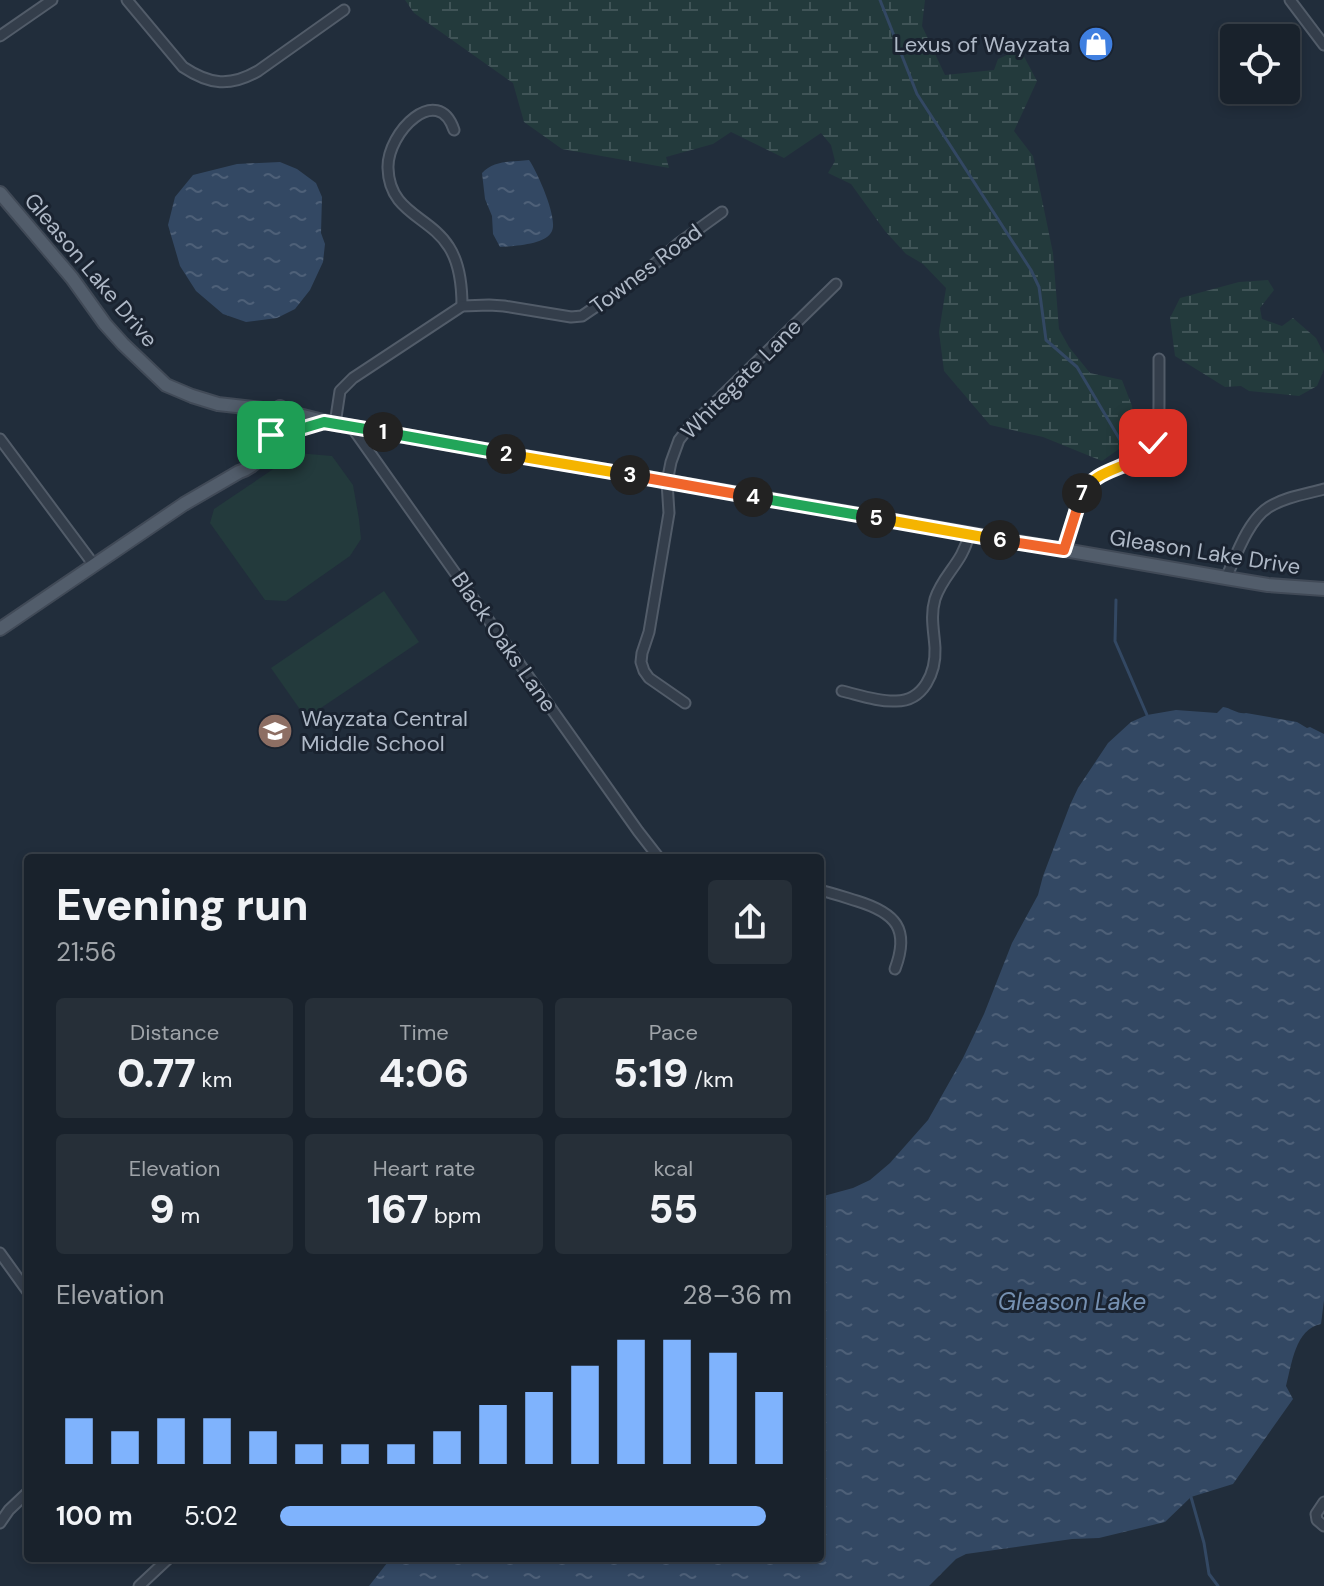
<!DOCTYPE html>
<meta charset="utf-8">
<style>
:root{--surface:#19222c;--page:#262f38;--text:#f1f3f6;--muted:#9fa4a9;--line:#373f48;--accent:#7fb3fd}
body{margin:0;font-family:"DM Sans",sans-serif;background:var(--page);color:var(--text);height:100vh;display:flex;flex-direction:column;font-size:30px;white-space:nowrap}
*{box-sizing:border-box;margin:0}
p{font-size:26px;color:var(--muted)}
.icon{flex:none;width:44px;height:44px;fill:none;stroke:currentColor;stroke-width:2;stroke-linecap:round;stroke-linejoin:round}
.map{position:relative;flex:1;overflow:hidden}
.panel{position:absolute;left:24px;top:854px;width:800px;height:708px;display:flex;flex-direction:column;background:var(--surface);border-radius:8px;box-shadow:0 4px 12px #0003,0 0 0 2px var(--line)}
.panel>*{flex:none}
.fabs{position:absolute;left:1220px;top:24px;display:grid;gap:16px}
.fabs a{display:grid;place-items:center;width:80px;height:80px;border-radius:8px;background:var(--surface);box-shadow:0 4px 12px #0003,0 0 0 2px var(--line);font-size:40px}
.pin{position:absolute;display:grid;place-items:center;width:68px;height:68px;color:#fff;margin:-34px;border-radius:16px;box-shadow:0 4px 12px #0006}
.km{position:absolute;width:40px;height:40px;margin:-20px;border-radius:50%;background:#222;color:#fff;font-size:22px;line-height:40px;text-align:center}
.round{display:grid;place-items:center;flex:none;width:84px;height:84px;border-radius:8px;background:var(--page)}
.head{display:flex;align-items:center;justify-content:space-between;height:136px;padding:0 32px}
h1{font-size:44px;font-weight:800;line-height:60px}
.figures{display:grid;grid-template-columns:repeat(3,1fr);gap:12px;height:136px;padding:8px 32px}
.figures div{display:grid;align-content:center;border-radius:8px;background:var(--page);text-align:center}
.figures b{font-size:40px;font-weight:800}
.figures small{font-size:22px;font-weight:400}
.figures p{font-size:22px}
.chart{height:224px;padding:16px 32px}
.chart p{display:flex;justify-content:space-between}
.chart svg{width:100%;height:144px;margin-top:8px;stroke:var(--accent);stroke-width:6}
ul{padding:0 32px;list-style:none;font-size:26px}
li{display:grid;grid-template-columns:128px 96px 1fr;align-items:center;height:60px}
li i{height:20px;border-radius:10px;background:var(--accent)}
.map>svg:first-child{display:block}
.wetland{fill:url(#wetland-marsh)}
.park{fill:#233a3c}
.water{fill:url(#water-ripples)}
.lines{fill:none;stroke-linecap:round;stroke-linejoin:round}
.stream{stroke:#334863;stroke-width:3}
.minor-casing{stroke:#525c69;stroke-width:13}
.major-casing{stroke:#414a57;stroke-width:16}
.minor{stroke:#343e4b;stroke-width:9}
.major{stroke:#525d6b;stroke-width:12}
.split-1-casing{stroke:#fff;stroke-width:16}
.split-2-casing{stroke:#fff;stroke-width:16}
.split-3-casing{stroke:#fff;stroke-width:16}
.split-4-casing{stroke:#fff;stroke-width:16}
.split-5-casing{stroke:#fff;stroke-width:16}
.split-6-casing{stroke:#fff;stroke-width:16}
.split-7-casing{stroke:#fff;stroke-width:16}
.split-8-casing{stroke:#fff;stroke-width:16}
.split-1{stroke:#22a559;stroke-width:10}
.split-2{stroke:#22a559;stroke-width:10}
.split-3{stroke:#f5b400;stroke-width:10}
.split-4{stroke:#f0652b;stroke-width:10}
.split-5{stroke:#22a559;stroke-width:10}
.split-6{stroke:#f5b400;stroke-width:10}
.split-7{stroke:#f0652b;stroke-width:10}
.split-8{stroke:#f5b400;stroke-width:10}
.labels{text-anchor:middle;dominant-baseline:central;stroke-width:6;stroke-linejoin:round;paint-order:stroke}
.poi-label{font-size:22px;fill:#afb9c7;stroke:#1a2330;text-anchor:end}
.street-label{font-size:22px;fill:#afb9c7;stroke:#1a2330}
.water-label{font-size:24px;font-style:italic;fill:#7590b1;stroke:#1a2330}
</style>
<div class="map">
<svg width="1324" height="1586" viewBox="0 0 1324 1586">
<defs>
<pattern id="wetland-marsh" width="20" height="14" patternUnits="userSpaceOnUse" patternTransform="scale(2)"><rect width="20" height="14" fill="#233a3c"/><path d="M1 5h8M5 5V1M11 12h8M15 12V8" fill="none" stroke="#405457"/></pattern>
<pattern id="water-ripples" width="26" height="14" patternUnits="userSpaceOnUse" patternTransform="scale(2)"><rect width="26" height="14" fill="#334863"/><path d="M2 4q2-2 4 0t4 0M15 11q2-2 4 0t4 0" fill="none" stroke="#4e6078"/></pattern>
</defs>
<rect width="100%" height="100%" fill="#212d3b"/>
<g class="wetland">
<path d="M405,0H925L922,26L945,75L994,70L998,59L1020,49L1037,81L1014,131L1033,156L1053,253L1059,329L1069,347L1090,373L1122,380L1132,406L1136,437L1102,461L1043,437L990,425L944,371L939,332L946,288L923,264L906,254L885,231L851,184L828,173L835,161L831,145L821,133L784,158L731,132L713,144L666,157L669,168L562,149L524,122L513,83L414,13Z"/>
<path d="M1268,280L1274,290L1260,308L1262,319L1282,326L1293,318L1316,338L1324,354V369L1317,386L1299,396L1249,391L1241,386L1225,387L1175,356L1170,318L1180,298L1239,282Z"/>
</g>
<g class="park">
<path d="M297,453L332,456L353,485L359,519L361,539L350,556L286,601L265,600L210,523L214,509Z"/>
<path d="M384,591L419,642L306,718L271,668Z"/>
</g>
<g class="water">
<path d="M529,160C537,171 558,218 552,231C546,245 513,246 500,247L493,234L492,216L485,199L482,173C494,160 513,162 529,160Z"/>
<path d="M280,162L297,169L316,183L322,197L321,233L325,244L323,262L310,290L295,309L277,318L246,322L223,314L196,291L180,266L168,225L175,197L193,175L237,164Z"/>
<path d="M1223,707C1231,708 1239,715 1246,713L1297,722L1307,728L1310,727L1324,734V1300L1321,1324C1295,1329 1292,1364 1286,1386L1293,1399L1233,1484L1191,1497L1165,1522L1099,1538L1072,1539L966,1554L956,1559L929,1586H369L391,1558H820V1197L853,1188L870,1180L890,1163L928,1120L963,1058L984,1014L1012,943L1038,895L1043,876L1070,805L1078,788L1108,743L1131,722L1147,715L1176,710L1217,713Z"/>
</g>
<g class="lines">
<g class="stream">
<path d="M880,0L917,94L1031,270L1039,287L1046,340L1077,367L1126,450"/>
<path d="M1116,600L1115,641L1147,715"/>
<path d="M1191,1497L1204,1543L1209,1574L1218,1586"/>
</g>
<defs>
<g id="minor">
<path d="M127,0L183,67C210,85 230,87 258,71L344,10"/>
<path d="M1290,0L1324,45"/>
<path d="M0,36L52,0"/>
<path d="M454,130C438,82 387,132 388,168C389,213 430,216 449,247C460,264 462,287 462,306"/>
<path d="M335,424L340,391L353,378L462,306L489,305L504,306L571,317L582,316L638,278L679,243L722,212"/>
<path d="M351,426L638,831L659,858"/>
<path d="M0,439L94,565"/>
<path d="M1064,550C1070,532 1075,501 1086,486C1095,474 1110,471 1124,466C1157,454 1159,434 1159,402C1159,388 1159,373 1159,359"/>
<path d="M1226,578C1236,556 1248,520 1269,507C1285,497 1306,494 1324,489"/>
<path d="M842,691C859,695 879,702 896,701C924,701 936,672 935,648C934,631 930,616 935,599C943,574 963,563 969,534"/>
<path d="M685,703L649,678L644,671L641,662L642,653L649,632L669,513L667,482L671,462L679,440L686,431L836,284"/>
<path d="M820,890C832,893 844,897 857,901C896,913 910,929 895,969"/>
<path d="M0,1253L28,1292"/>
<path d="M1324,1502L1316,1514L1317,1520L1324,1526"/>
<path d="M0,1523L9,1510L28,1492"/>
<path d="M139,1586L169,1558"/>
</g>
<g id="major">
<path d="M0,193L72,278L105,324L123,344L166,385L192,396L218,404L272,410"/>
<path d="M280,407L291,413L297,430L294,439C274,452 265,431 269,414Z"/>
<path d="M291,413L335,424L1226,578L1268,585L1324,589"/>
<path d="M0,629L184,504L239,472C256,467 264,451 281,443"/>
</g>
</defs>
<use href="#minor" class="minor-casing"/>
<use href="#major" class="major-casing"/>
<use href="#minor" class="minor"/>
<use href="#major" class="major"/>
</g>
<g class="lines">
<defs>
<path id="split-1" d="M271,435L277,442L286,443L294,439L297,430L324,422L383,432"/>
<path id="split-2" d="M383,432L506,454"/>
<path id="split-3" d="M506,454L630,475"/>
<path id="split-4" d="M630,475L753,497"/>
<path id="split-5" d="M753,497L876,518"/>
<path id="split-6" d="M876,518L1000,540"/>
<path id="split-7" d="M1000,540L1064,550L1082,493"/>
<path id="split-8" d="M1082,493C1100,464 1133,472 1153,443"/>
</defs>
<use href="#split-1" class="split-1-casing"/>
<use href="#split-2" class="split-2-casing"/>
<use href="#split-3" class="split-3-casing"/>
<use href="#split-4" class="split-4-casing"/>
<use href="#split-5" class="split-5-casing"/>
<use href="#split-6" class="split-6-casing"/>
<use href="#split-7" class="split-7-casing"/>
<use href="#split-8" class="split-8-casing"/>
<use href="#split-1" class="split-1"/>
<use href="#split-2" class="split-2"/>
<use href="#split-3" class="split-3"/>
<use href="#split-4" class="split-4"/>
<use href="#split-5" class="split-5"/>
<use href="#split-6" class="split-6"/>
<use href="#split-7" class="split-7"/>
<use href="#split-8" class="split-8"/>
</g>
<defs>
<symbol id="shop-disc" viewBox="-11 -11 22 22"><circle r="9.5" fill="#3f7fe0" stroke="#1a2330"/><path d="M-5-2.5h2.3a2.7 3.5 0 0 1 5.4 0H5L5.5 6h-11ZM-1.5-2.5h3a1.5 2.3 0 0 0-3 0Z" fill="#fff"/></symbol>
<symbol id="school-disc" viewBox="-11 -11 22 22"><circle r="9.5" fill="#8d6e63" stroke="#1a2330"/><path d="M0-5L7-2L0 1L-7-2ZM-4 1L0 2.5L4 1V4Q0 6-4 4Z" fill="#fff"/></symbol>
</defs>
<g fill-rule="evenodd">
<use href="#shop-disc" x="1076" y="24" width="40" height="40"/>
<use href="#school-disc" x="255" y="711" width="40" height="40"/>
</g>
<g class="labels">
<g class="poi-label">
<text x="1070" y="44">Lexus of Wayzata</text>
<text x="301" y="718" text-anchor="start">Wayzata Central<tspan x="301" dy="25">Middle School</tspan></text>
</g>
<g class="street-label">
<text transform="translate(646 269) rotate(-37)">Townes Road</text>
<text transform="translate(91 270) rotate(50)">Gleason Lake Drive</text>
<text transform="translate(741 379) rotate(-45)">Whitegate Lane</text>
<text transform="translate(1205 552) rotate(9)">Gleason Lake Drive</text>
<text transform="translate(504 642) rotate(55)">Black Oaks Lane</text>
</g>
<g class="water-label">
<text x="1072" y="1301">Gleason Lake</text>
</g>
</g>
</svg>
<div class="fabs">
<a><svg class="icon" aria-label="locate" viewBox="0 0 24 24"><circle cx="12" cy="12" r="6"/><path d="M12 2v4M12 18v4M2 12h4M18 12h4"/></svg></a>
</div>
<div class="pin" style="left:271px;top:435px;background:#1e9e55"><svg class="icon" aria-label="arrive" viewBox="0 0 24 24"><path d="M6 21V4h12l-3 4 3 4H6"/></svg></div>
<div class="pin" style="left:1153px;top:443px;background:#d93025"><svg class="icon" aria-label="check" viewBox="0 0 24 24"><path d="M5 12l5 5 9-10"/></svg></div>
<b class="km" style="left:383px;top:432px">1</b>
<b class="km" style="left:506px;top:454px">2</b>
<b class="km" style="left:630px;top:475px">3</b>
<b class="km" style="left:753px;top:497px">4</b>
<b class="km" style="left:876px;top:518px">5</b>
<b class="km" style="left:1000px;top:540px">6</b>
<b class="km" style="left:1082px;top:493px">7</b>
<section class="panel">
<div class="head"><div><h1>Evening run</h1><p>21:56</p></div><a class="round"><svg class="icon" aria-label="share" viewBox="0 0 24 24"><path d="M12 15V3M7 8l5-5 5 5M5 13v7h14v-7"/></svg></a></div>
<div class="figures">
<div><p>Distance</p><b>0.77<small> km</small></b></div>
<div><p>Time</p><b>4:06</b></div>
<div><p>Pace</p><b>5:19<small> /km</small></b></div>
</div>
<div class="figures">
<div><p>Elevation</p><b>9<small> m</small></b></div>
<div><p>Heart rate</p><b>167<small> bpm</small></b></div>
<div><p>kcal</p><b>55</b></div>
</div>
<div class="chart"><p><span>Elevation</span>28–36 m</p>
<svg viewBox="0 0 160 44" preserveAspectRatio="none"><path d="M5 44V30M15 44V34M25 44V30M35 44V30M45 44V34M55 44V38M65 44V38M75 44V38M85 44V34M95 44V26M105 44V22M115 44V14M125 44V6M135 44V6M145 44V10M155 44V22"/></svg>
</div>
<ul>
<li><b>100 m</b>5:02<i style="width:95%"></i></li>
</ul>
</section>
</div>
